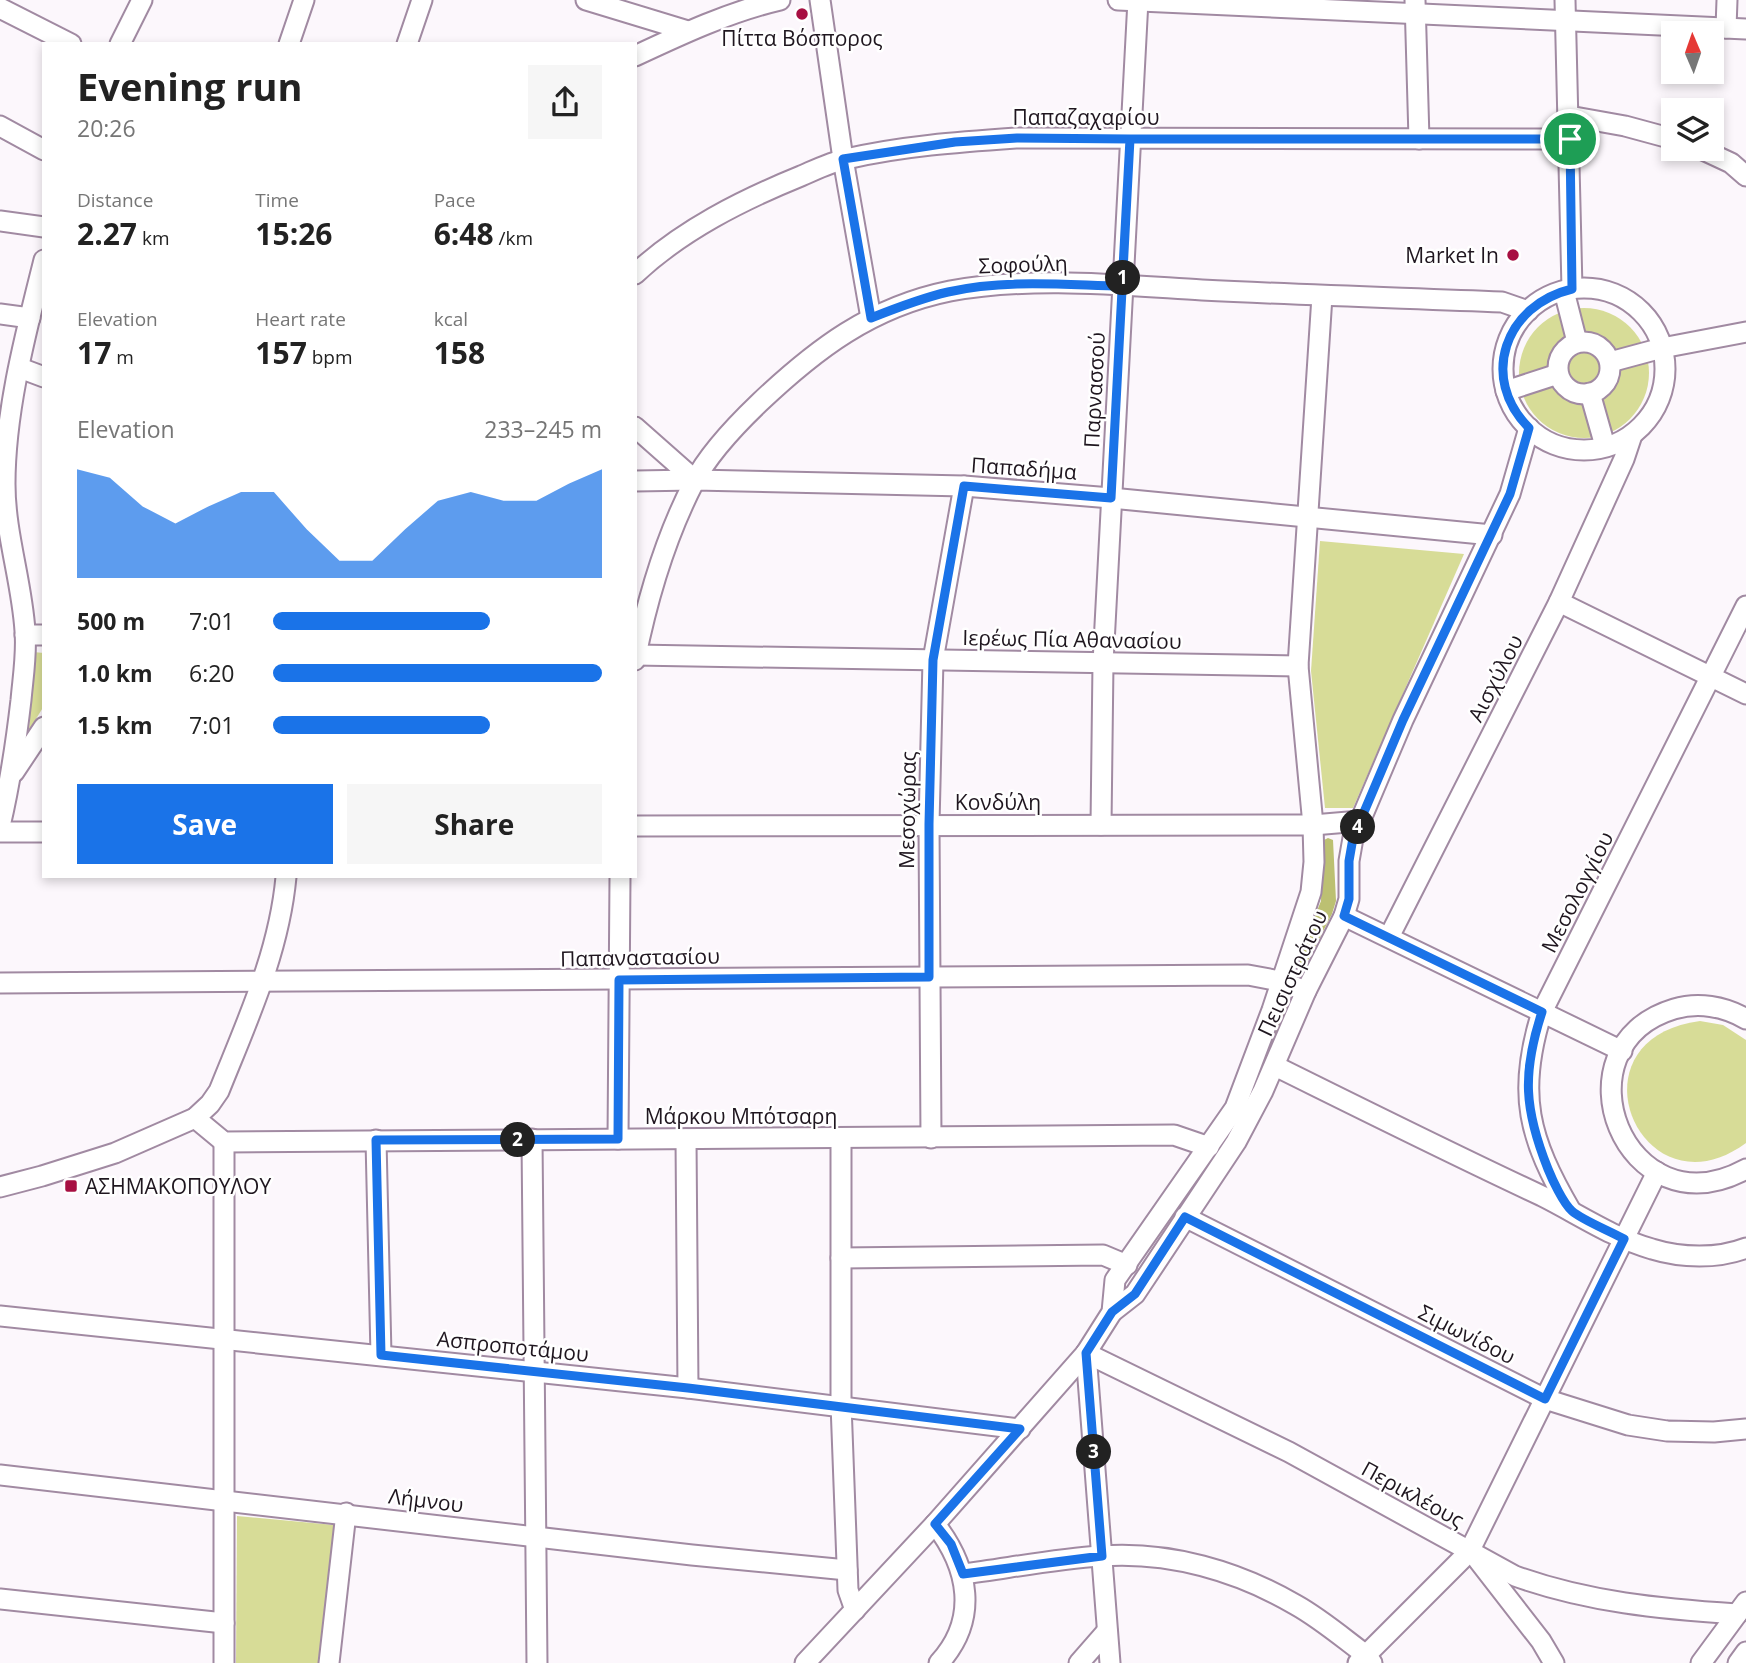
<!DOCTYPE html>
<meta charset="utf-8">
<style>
:root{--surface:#fff;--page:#f6f6f6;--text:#222;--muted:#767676;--accent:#1a73e8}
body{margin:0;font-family:"Open Sans",sans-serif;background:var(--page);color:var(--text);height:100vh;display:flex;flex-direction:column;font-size:26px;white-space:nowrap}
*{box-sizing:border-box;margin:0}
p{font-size:23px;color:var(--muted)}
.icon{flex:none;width:38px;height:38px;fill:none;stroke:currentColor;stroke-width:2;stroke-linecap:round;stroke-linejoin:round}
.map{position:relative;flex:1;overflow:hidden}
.details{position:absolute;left:42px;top:42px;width:595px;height:836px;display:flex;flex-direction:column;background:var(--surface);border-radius:0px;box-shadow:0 4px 10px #0003}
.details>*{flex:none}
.needle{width:46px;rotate:358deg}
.tools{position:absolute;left:1661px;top:21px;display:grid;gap:14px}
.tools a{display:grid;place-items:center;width:63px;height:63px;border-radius:0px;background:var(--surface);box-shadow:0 4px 10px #0003;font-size:35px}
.pin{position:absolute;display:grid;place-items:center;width:60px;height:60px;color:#fff;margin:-30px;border:4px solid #fff;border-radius:50%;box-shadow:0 2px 7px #0007}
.km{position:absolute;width:35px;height:35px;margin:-18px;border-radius:50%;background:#222;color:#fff;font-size:19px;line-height:35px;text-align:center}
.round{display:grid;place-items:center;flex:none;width:74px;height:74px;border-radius:0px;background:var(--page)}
.headline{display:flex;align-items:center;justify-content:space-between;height:119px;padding:0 35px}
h1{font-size:38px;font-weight:700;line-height:52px}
.stats{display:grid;grid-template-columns:repeat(3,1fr);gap:10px;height:119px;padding:7px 35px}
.stats div{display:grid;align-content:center}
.stats b{font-size:30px;font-weight:700}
.stats small{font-size:19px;font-weight:400}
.stats p{font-size:19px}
.chart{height:196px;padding:14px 35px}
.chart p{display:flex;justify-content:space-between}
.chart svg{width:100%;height:126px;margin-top:7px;fill:var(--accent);opacity:.7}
.primary-button{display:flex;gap:14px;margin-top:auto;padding:14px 35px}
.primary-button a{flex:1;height:80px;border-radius:0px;background:var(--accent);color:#fff;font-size:28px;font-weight:700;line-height:80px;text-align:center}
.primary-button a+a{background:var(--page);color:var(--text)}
ul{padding:0 35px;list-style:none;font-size:23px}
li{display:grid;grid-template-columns:112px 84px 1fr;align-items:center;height:52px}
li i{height:18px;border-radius:9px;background:var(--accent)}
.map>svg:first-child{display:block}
.green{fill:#d7dc97}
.forest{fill:#bcc072}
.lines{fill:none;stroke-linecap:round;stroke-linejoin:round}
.minor-casing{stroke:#a18aa2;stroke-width:23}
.minor{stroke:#fff;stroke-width:19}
.route-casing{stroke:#fff;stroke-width:14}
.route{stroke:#1a73e8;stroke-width:9}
.poi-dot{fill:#a70f42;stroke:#fff;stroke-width:2.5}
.labels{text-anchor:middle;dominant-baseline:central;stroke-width:5;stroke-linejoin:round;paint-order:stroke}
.poi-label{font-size:21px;fill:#1f161f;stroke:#fff}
.street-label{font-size:21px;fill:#1f161f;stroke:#fff}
</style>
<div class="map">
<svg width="1746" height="1663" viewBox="0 0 1746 1663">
<rect width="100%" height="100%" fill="#fcf7fc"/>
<g class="green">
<circle cx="1584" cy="373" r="65"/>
<path d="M1320,541L1464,554L1353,808H1325L1311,671Z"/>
<path d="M33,652L44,653V706L29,730Z"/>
<path d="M1700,1021L1723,1025L1746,1040V1143C1641,1220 1564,1039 1700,1021Z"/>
<path d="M237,1516L334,1525L318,1663H236Z"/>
</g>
<g class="forest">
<path d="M1328,838L1333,840L1336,901L1332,914L1306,964L1302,965L1297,960L1321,901L1322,841Z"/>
<path d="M1285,1004L1288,1007L1263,1073L1260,1076L1258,1072L1281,1005Z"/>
</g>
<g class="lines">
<defs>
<g id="minor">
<path d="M586,0L688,31"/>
<path d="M820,0L843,159L871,318"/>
<path d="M1118,0L1746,29"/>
<path d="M1415,0L1419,139"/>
<path d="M1565,0L1572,289"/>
<path d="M0,8L71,44"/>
<path d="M1726,28L1727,0"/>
<path d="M120,44L142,0"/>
<path d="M289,44L304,0"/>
<path d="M407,44L422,0"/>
<path d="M635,56C682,34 729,12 780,0"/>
<path d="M1569,116L1625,126L1673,139"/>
<path d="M0,126L44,150"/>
<path d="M1701,149L1731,163L1746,176"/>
<path d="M0,221L44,227"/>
<path d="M635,274C682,230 742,200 801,176C815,170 831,162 846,159C902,146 959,142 1016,138L1570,139"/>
<circle cx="1584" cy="369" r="81"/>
<path d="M1564,291L1577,342"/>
<path d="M0,314L30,318"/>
<circle cx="1584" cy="368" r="26"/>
<path d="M1610,362L1662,348L1746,332"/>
<path d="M20,368L44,377"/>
<path d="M1506,391L1558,374"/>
<path d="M1590,393L1605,446"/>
<path d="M635,427L695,480"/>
<path d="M635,481L695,480L964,486L1111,498L1492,535"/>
<path d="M1559,602L1746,694"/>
<path d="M25,635H44"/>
<path d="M635,655L1298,666"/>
<path d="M635,660C647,600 666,536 694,482C709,453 736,425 759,403C816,349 871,307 950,291C1032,276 1119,285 1202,290C1302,295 1402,298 1502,302L1528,311"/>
<path d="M14,772L44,727"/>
<path d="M1101,825L1103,663L1138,0"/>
<path d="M0,826C10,784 16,743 21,700C23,677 27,654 25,631C22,582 5,534 5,484C5,410 26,332 44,260"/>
<path d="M635,826L1313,825L1360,821"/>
<path d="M0,832H44"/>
<path d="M1344,916L1622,1051"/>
<path d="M1389,937L1559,602L1624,459L1632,435"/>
<path d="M0,983L1248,975L1280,981L1306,991"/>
<path d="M1746,1019C1724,1006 1698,1002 1674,1009C1552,1046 1625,1235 1746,1169"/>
<path d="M1275,1066C1364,1110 1452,1154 1542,1196C1578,1214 1613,1238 1652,1249C1681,1258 1718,1259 1746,1248"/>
<path d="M195,1118L224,1142L1174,1135L1209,1147"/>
<path d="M931,1138L929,824L933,660L964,486"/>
<path d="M532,1139L537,1663"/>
<path d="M618,1139L620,877"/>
<path d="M686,1139L688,1388"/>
<path d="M841,1139V1404L848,1590L855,1610"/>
<path d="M376,1140L381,1355"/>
<path d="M0,1187L42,1176L115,1153L195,1118L210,1104L219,1091C247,1021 279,953 286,877"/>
<path d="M1571,1211C1529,1139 1516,1094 1542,1012L1746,606"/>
<path d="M1185,1217L1545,1399L1628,1425L1667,1431L1714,1432L1746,1429"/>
<path d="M841,1258L1103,1255L1127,1265"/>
<path d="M1112,1312L1135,1294L1236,1142L1263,1091L1306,991L1344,916L1349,899V861L1353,838L1403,720L1510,494L1529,428"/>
<path d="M0,1316L688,1388L1020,1429"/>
<path d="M1086,1353L1289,1452L1515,1576C1587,1602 1661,1609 1737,1614"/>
<path d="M1086,1353L1110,1663"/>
<path d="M0,1475L692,1555L847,1570"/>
<path d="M935,1524C969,1568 979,1619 939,1663"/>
<path d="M1478,1560L1541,1641L1554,1663"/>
<path d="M963,1574C1009,1568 1055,1559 1101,1556C1169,1551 1238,1571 1296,1605C1321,1619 1343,1638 1366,1655L1372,1663"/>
<path d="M0,1599L224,1623"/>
<path d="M224,1663V1142"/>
<path d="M329,1663L346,1513"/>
<path d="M805,1663L935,1524L1086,1353L1112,1312L1115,1280L1235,1108L1272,1010L1311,892L1314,862L1313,825L1298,666L1322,296"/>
<path d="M1079,1663L1107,1631"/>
<path d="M1358,1663L1469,1552L1657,1172"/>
<path d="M1701,1663L1746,1602"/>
<path d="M1738,1663L1746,1652"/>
</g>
</defs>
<use href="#minor" class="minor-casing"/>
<use href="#minor" class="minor"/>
</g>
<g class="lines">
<defs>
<path id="route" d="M1570,139H1130L1122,286C1065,285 1005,279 948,292C922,298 896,308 871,318L843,159L955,142L1017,138L1130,139L1111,498L964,486L933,660L929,824V977L619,980L618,1139L376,1140L381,1355L688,1388L1020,1429L935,1524L951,1544L963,1574L1102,1556L1086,1353L1112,1312L1135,1294L1185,1217L1545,1399L1624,1239C1610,1231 1582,1220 1572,1211C1563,1203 1552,1179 1548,1169C1524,1109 1522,1073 1542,1012L1344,916L1349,899V861L1353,838L1403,720L1510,494L1529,428C1479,378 1505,305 1572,289L1570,139"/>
</defs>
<use href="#route" class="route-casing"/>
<use href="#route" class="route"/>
</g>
<g class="poi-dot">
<circle cx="802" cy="14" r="7"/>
<circle cx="1513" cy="255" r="7"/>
<rect x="64" y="1179" width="14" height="14" rx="3.5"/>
</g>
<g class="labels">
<g class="poi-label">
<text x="802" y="38">Πίττα Βόσπορος</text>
<text x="1499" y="255" text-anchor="end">Market In</text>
<text x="85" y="1186" text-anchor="start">ΑΣΗΜΑΚΟΠΟΥΛΟΥ</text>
</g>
<g class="street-label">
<text x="1086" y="117">Παπαζαχαρίου</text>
<text transform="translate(1023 264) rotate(-2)">Σοφούλη</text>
<text transform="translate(1094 390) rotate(-87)">Παρνασσού</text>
<text transform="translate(1024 468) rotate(4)">Παπαδήμα</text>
<text transform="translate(1072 639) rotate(1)">Ιερέως Πία Αθανασίου</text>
<text transform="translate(1495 678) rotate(-63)">Αισχύλου</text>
<text x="998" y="802">Κονδύλη</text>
<text transform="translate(907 810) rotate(-89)">Μεσοχώρας</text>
<text transform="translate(1577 892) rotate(-63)">Μεσολογγίου</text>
<text transform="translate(640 957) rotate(-1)">Παπαναστασίου</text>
<text transform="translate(1292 973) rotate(-65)">Πεισιστράτου</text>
<text x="741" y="1116">Μάρκου Μπότσαρη</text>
<text transform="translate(1467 1334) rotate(27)">Σιμωνίδου</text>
<text transform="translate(513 1346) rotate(6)">Ασπροποτάμου</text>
<text transform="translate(1413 1494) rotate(29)">Περικλέους</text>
<text transform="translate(426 1500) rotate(7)">Λήμνου</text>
</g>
</g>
</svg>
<div class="tools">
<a><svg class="needle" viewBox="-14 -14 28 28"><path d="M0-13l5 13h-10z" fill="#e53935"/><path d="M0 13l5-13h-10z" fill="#767676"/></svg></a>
<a><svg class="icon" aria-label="layers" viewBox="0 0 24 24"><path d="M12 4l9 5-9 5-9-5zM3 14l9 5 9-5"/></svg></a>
</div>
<div class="pin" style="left:1570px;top:139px;background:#1e9e55"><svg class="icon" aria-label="arrive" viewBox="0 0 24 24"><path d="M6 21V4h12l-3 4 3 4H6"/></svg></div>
<b class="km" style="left:1123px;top:278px">1</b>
<b class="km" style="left:518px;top:1140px">2</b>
<b class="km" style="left:1094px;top:1452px">3</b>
<b class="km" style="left:1358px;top:827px">4</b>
<section class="details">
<div class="headline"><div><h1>Evening run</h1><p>20:26</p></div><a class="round"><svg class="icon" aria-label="share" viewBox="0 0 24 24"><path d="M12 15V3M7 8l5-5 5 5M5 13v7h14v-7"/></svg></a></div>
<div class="stats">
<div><p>Distance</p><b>2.27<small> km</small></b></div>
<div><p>Time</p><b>15:26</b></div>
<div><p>Pace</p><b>6:48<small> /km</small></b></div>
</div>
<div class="stats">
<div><p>Elevation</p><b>17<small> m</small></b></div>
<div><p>Heart rate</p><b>157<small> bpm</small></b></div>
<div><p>kcal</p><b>158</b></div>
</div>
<div class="chart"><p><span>Elevation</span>233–245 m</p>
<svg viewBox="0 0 160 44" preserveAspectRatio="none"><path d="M0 44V6L10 9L20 19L30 25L40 19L50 14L60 14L70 27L80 38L90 38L100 27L110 17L120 14L130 17L140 17L150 11L160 6V44z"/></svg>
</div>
<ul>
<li><b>500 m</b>7:01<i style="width:66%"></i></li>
<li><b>1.0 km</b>6:20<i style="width:100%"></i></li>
<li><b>1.5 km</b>7:01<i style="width:66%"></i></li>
</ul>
<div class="primary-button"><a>Save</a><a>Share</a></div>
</section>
</div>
